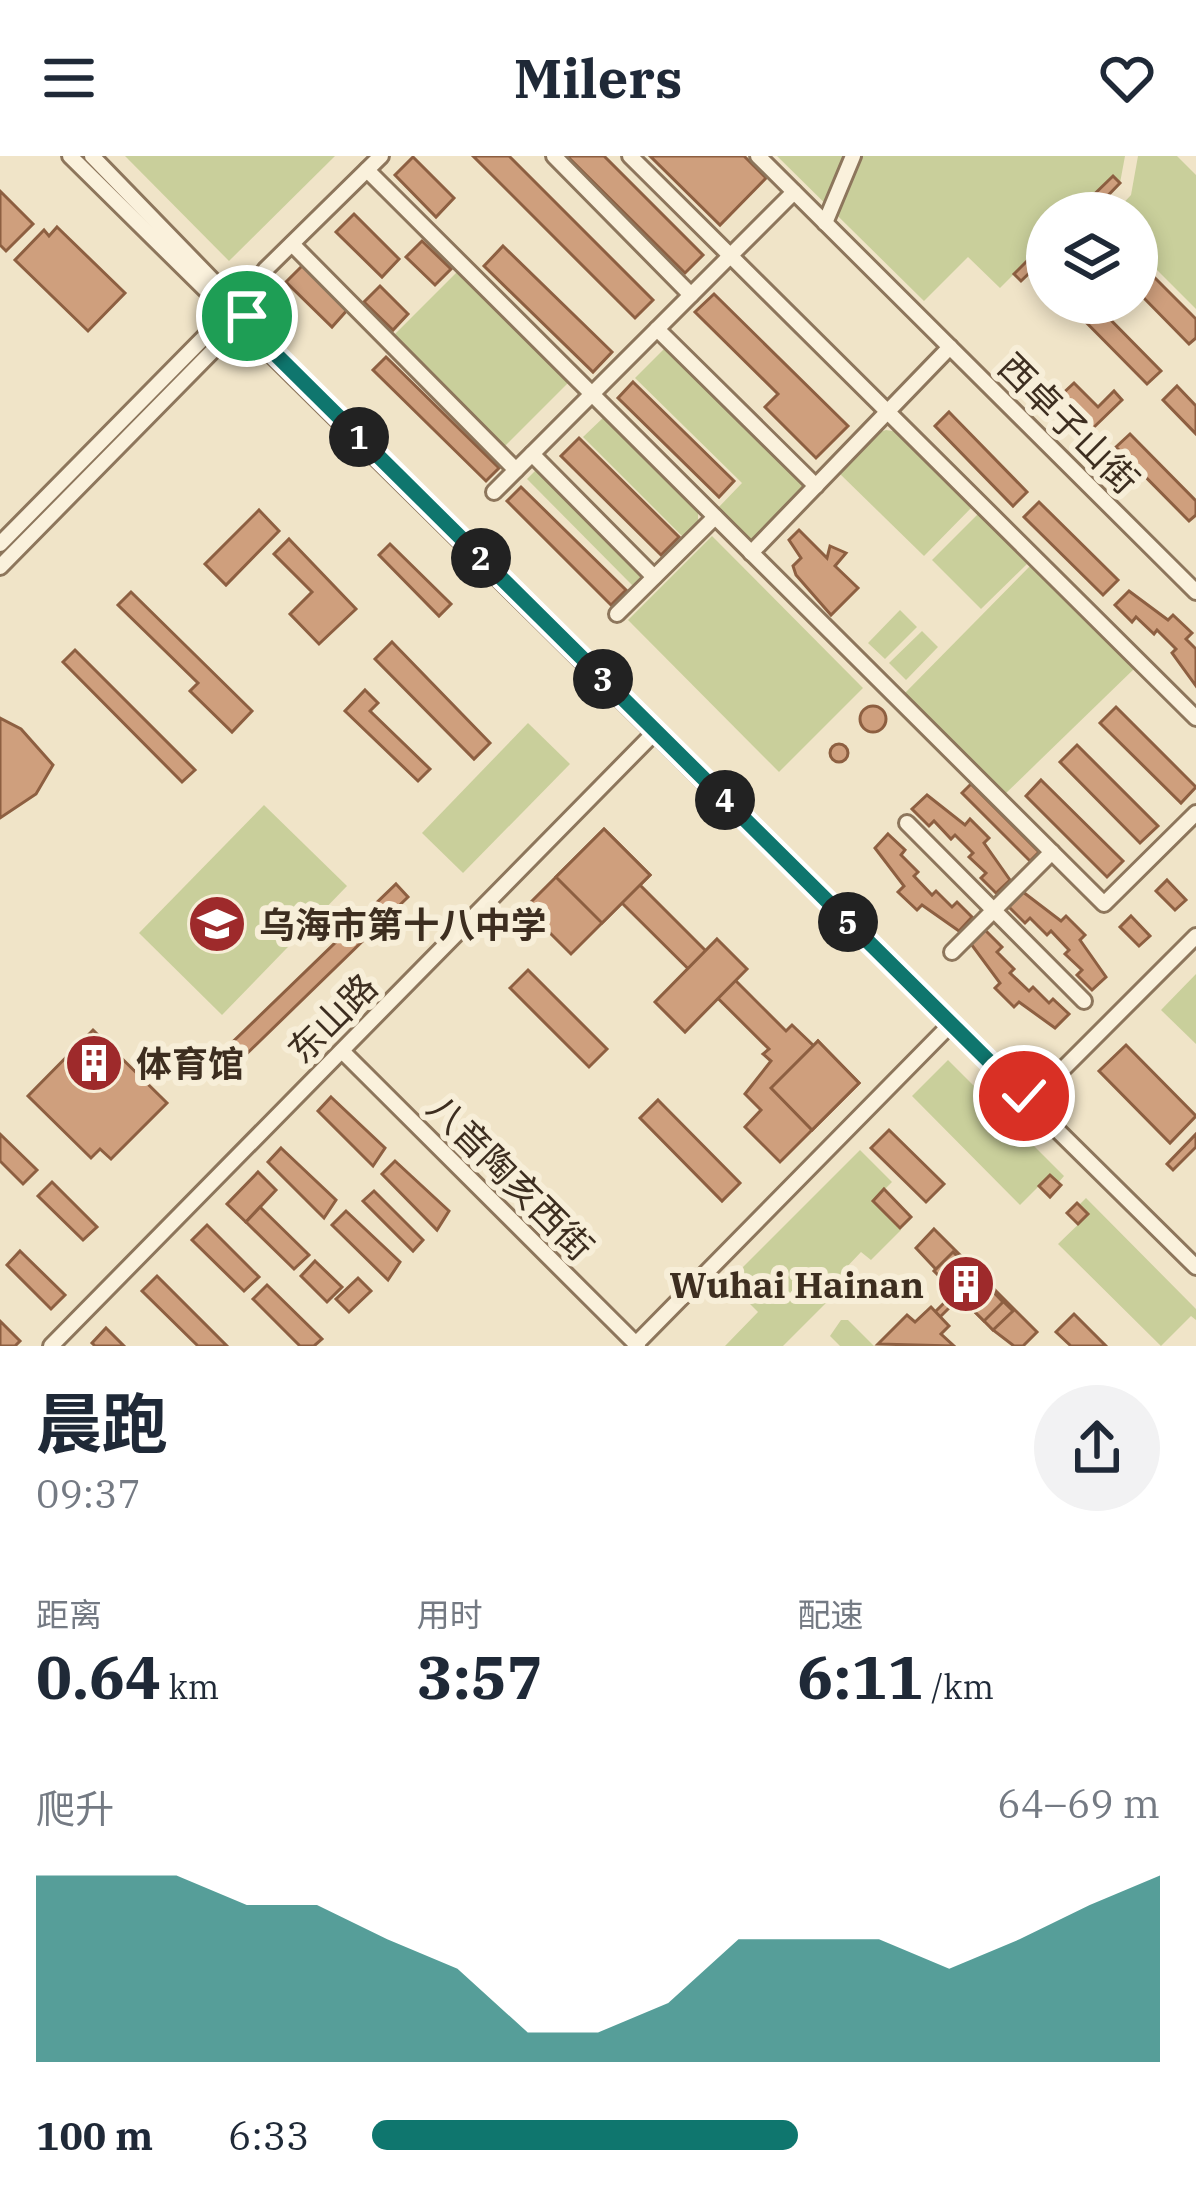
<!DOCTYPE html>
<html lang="zh">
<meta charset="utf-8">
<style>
:root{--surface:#fff;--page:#f2f2f3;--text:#1f2937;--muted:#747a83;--accent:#0f766e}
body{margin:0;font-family:"IBM Plex Serif","Noto Sans SC",serif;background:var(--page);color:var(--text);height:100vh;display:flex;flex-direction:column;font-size:45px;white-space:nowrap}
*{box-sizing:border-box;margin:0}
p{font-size:39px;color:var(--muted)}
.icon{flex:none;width:66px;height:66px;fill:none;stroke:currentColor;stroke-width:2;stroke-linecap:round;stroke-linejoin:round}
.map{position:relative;height:1190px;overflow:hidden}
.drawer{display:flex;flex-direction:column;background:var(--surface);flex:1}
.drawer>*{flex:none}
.buttons{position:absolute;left:1026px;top:36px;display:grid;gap:24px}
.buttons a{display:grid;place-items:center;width:132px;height:132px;border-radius:50%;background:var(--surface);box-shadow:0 6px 18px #0003;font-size:60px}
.pin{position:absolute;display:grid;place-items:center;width:102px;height:102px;color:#fff;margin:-51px;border:6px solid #fff;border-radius:50%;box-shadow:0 3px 12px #0007}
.km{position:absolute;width:60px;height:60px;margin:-30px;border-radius:50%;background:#222;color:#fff;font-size:33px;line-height:60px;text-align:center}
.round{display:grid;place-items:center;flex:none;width:126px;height:126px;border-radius:63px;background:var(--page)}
.summary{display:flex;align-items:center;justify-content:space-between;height:204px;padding:0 36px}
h1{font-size:66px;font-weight:700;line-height:90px}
.stats{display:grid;grid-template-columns:repeat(3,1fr);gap:18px;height:204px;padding:12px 36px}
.stats div{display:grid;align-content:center}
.stats b{font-size:60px;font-weight:700}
.stats small{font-size:33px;font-weight:400}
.stats p{font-size:33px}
.chart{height:336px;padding:24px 36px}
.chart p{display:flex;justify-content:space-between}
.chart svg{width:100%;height:216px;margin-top:12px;fill:var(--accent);opacity:.7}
ul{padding:0 36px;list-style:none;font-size:39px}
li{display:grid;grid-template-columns:192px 144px 1fr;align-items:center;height:90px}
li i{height:30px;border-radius:15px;background:var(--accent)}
header{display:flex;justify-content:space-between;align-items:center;height:156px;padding:0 36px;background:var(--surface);font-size:54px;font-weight:700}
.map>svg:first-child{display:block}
.green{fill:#c9cf9b}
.building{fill:#cf9f7d;stroke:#8d5f41;stroke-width:3}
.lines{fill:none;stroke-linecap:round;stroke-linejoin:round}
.minor-casing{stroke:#8d765c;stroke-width:20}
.minor{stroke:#faf1dc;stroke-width:14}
.route-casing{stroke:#fff;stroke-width:24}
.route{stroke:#0f766e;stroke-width:15}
.labels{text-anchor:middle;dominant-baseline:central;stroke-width:12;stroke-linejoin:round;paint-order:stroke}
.street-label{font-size:36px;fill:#3d2e20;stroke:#f7eed8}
.poi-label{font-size:36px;font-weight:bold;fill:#3d2e20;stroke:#f7eed8;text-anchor:start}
</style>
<header><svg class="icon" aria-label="menu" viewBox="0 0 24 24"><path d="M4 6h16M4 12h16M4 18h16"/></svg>Milers<svg class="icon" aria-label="heart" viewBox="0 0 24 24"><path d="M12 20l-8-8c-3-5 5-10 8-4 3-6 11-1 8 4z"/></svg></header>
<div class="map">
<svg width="1196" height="1190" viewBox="0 0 1196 1190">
<rect width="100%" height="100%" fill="#f0e4c8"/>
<g class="green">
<path d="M125,0H335L229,105Z"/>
<path d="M777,0H1125L1120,27L1112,20L1075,57H1047V85L1000,132L968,101L924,145Z"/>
<path d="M1138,0H1177L1196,19V153L1137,94V57H1114L1131,39Z"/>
<path d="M458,115L569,226L501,294L390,183Z"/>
<path d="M666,191L808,331L753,388L717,353L742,327L635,222Z"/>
<path d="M605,260L698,352V368L684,382L583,281Z"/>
<path d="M886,274L899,276L974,349L924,400L838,316L875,278Z"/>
<path d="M538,312L641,414L642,423L634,431L527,323Z"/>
<path d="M978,358L1027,408L981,453L932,404Z"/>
<path d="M712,380L863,532L779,616L628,464Z"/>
<path d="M1032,408L1136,511L1003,640L903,539Z"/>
<path d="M900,454L917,471L885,503L868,487Z"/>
<path d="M922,475L938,491L906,524L889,507Z"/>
<path d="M528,567L570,608L463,717L422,677Z"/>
<path d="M264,649L347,730L222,859L139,777Z"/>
<path d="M1196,818V888L1161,854Z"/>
<path d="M948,904L1064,1020L1058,1027L1050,1019L1020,1049L912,940Z"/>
<path d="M860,994L892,1026L873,1045L901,1074L871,1104L861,1096L843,1115L850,1123L783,1190H725L758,1156L728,1126Z"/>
<path d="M1086,1042L1196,1153V1164L1191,1160L1161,1190L1058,1088L1088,1059L1079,1049Z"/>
<path d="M841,1164H848L874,1190H840L830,1180Z"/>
</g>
<g class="building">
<path d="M473,0H509L653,144L635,162Z"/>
<path d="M567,0H604L703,99L685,117Z"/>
<path d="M650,0H744L766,22L720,69Z"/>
<path d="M413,1L454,42L436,61L395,19Z"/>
<path d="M1113,20L1120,27L1091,57H1075Z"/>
<path d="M0,35L33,68L6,95L0,89Z"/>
<path d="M354,58L399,103L382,121L336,76Z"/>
<path d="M57,71L125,137L88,175L15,104L44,74L49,80Z"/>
<path d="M422,85L451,113L435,129L406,101Z"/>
<path d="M1047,85V100L1021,125L1014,118Z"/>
<path d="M503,90L612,196L593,216L484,110Z"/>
<path d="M1137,104L1196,163V182L1189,188L1137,135Z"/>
<path d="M304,108L349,152L332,171L286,126Z"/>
<path d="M380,130L408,158L393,174L364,146Z"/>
<path d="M714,138L848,270L816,302L765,251L778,238L695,156Z"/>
<path d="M1067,147H1094L1161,215L1147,228Z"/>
<path d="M386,201L499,312L486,325L373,214Z"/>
<path d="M633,226L734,325L719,341L618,242Z"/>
<path d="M1074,227L1098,251L1114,235L1122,244L1091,274L1059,241Z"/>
<path d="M1177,230L1196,250V278L1163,244Z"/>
<path d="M949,256L1027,336L1013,350L935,270Z"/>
<path d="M1130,278L1196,345V359L1189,365L1116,291Z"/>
<path d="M579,282L679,381L661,399L561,300Z"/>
<path d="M521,331L626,434L611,449L507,345Z"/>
<path d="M1039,346L1118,424L1103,439L1024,361Z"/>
<path d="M259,354L279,375L226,429L205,408Z"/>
<path d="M799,374L827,402L830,390L846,397L835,410L858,432L831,459L796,419L793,410L801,402L789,384Z"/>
<path d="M289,383L356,453L319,488L290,458L312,436L274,398Z"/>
<path d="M390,388L451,448L439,460L379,399Z"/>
<path d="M1129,435L1168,464L1173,459L1192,477L1186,483L1196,493V530L1172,497L1176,493L1157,474L1154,478L1136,461L1132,466L1115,449Z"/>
<path d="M131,436L252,555L232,576L190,535L198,527L118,449Z"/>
<path d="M392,486L490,587L474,603L375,503Z"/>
<path d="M75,494L195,614L182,626L63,506Z"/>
<path d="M365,534L378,547L370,555L430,613L418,625L345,555Z"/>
<circle cx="873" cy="563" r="13"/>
<path d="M1116,551L1196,631L1181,647L1100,567Z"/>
<path d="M0,562L21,573L53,609L36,638L0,662Z"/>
<circle cx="839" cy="597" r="9"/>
<path d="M1077,589L1158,670L1140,687L1060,606Z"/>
<path d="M1041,624L1123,705L1107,721L1026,640Z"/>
<path d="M971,628L1039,696L1030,705L962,637Z"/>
<path d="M927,639L965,669L970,663L989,682L984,687L1010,724L996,737L981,722L986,717L969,701L973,697L955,679L951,683L934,665L929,670L912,653Z"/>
<path d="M604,673L650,719L640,729L786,875L792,869L814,890L818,885L859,927L780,1006L745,971L761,954L745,938L771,905L763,898L769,893L622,747L571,798L525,752Z"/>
<path d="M604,673L650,719L602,767L556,721Z"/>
<path d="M888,678L905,694L901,699L918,716L914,720L932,739L936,735L952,751L957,746L972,761L959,775L922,749L917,754L898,736L904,730L875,692Z"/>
<path d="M1167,724L1186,744L1175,754L1156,735Z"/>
<path d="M396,728L408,741L228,916L215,903Z"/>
<path d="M1023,736L1061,765L1066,760L1085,779L1080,784L1106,821L1092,834L1077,819L1082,814L1065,798L1069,794L1051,775L1047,779L1030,762L1025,767L1008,750Z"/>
<path d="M1131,760L1150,780L1139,790L1120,771Z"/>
<path d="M985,774L1002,791L997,796L1014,813L1010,817L1029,835L1033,831L1049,847L1053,843L1069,858L1055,872L1019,846L1014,851L995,832L1000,827L971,788Z"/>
<path d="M717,783L747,813L685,876L655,846Z"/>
<path d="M528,814L607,893L589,911L510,832Z"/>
<path d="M93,874L167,947L111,1003L100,993L91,1002L28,940Z"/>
<path d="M818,885L859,927L812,974L771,932Z"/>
<path d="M1126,889L1196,960L1170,987L1099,915Z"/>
<path d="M331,941L385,992L373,1010L318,955Z"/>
<path d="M658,944L740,1027L722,1045L640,962Z"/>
<path d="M889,974L944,1028L926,1046L871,992Z"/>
<path d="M0,978L37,1014L23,1028L0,1005Z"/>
<path d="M1196,978V991L1173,1014L1167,1008Z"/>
<path d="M281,992L336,1044L324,1062L268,1006Z"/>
<path d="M395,1005L449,1055L437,1074L382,1018Z"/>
<path d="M258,1016L276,1034L246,1066L227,1048Z"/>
<path d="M1050,1019L1061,1029L1050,1041L1039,1030Z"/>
<path d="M52,1026L97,1071L83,1084L38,1040Z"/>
<path d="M884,1033L911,1061L900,1072L873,1045Z"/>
<path d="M374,1035L423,1084L413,1095L363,1045Z"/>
<path d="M1077,1047L1088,1058L1078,1068L1067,1057Z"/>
<path d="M260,1051L309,1099L294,1113L246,1066Z"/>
<path d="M346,1055L400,1106L388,1124L332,1069Z"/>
<path d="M207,1069L259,1121L244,1135L192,1084Z"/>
<path d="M934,1073L1037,1176L1023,1190H1014L993,1174L916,1092Z"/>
<path d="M20,1095L65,1139L51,1153L7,1109Z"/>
<path d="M953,1096L1013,1155L993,1174L934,1115Z"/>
<path d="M315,1105L342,1131L327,1146L301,1120Z"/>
<path d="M977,1119L1003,1146L984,1165L957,1138Z"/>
<path d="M157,1120L227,1190H198L142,1135Z"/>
<path d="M358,1122L371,1135L349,1156L336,1143Z"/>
<path d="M267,1129L322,1183L314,1190H300L253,1143Z"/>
<path d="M955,1136L960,1141L940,1161L935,1156Z"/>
<path d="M931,1151L949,1170L941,1178L954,1190L878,1188L907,1159L915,1166Z"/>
<path d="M1074,1158L1106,1190H1071L1056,1176Z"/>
<path d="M0,1165L20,1185L15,1190H0Z"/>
<path d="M106,1172L124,1190H95L92,1187Z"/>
</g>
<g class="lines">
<defs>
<g id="minor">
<path d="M70,0L1196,1111"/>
<path d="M92,0L255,168"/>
<path d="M554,0L691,139"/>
<path d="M630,0L1196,562"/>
<path d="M758,0L1196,436"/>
<path d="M367,14L1104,748L1196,657"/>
<path d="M825,67L853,0"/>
<path d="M292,88L516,314"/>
<path d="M265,114L381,0"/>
<path d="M657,173L816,330"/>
<path d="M532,298L654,421"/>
<path d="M494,336L794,36"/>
<path d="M0,388L231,154"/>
<path d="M751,397L950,191"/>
<path d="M0,411L247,160"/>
<path d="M617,458L715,361"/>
<path d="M907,667L1084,845"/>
<path d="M952,796L1052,696"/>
<path d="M342,895L638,1190"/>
<path d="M1035,941L1196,780"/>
<path d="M636,1188L951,868"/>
<path d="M51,1190L656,575"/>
</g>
</defs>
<use href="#minor" class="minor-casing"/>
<use href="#minor" class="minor"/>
</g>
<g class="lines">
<defs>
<path id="route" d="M247,160L242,165L1024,940"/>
</defs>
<use href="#route" class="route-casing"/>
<use href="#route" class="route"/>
</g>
<defs>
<symbol id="school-disc" viewBox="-11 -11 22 22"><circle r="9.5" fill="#9e2a2b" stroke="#f7eed8"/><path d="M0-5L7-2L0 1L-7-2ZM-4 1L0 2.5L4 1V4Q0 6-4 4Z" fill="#fff"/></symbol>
<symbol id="building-disc" viewBox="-11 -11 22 22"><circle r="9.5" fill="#9e2a2b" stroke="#f7eed8"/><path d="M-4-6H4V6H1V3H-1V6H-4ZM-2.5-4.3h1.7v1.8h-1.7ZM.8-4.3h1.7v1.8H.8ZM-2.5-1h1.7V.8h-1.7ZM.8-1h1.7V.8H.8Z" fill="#fff"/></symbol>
</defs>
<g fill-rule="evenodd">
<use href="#school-disc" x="184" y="735" width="66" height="66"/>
<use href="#building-disc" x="61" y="874" width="66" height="66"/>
<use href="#building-disc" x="933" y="1095" width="66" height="66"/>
</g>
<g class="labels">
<g class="street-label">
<text transform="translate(1069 267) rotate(45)">西卓子山街</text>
<text transform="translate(332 862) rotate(-45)">东山路</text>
<text transform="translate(511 1021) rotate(45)">八音陶亥西街</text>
</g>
<g class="poi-label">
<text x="259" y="768">乌海市第十八中学</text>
<text x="136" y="907">体育馆</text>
<text x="924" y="1128" text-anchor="end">Wuhai Hainan</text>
</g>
</g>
</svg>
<div class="buttons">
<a><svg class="icon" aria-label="layers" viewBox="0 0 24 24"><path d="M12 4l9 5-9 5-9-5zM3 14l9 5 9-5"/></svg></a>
</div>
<div class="pin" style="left:247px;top:160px;background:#1e9e55"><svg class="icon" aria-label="arrive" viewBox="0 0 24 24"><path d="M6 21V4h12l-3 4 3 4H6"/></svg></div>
<div class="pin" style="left:1024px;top:940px;background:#d93025"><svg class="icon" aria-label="check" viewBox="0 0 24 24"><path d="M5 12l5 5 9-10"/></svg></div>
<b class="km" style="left:359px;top:281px">1</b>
<b class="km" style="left:481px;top:402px">2</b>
<b class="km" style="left:603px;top:523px">3</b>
<b class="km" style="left:725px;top:644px">4</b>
<b class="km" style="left:848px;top:766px">5</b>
</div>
<section class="drawer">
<div class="summary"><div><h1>晨跑</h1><p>09:37</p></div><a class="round"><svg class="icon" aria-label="share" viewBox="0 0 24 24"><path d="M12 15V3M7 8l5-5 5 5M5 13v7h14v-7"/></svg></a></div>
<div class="stats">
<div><p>距离</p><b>0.64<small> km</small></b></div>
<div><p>用时</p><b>3:57</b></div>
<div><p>配速</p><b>6:11<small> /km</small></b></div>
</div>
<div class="chart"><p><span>爬升</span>64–69 m</p>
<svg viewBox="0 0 160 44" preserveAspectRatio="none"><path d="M0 44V6L10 6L20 6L30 12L40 12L50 19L60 25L70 38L80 38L90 32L100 19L110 19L120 19L130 25L140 19L150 12L160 6V44z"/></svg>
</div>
<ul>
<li><b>100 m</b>6:33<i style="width:54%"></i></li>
</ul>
</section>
